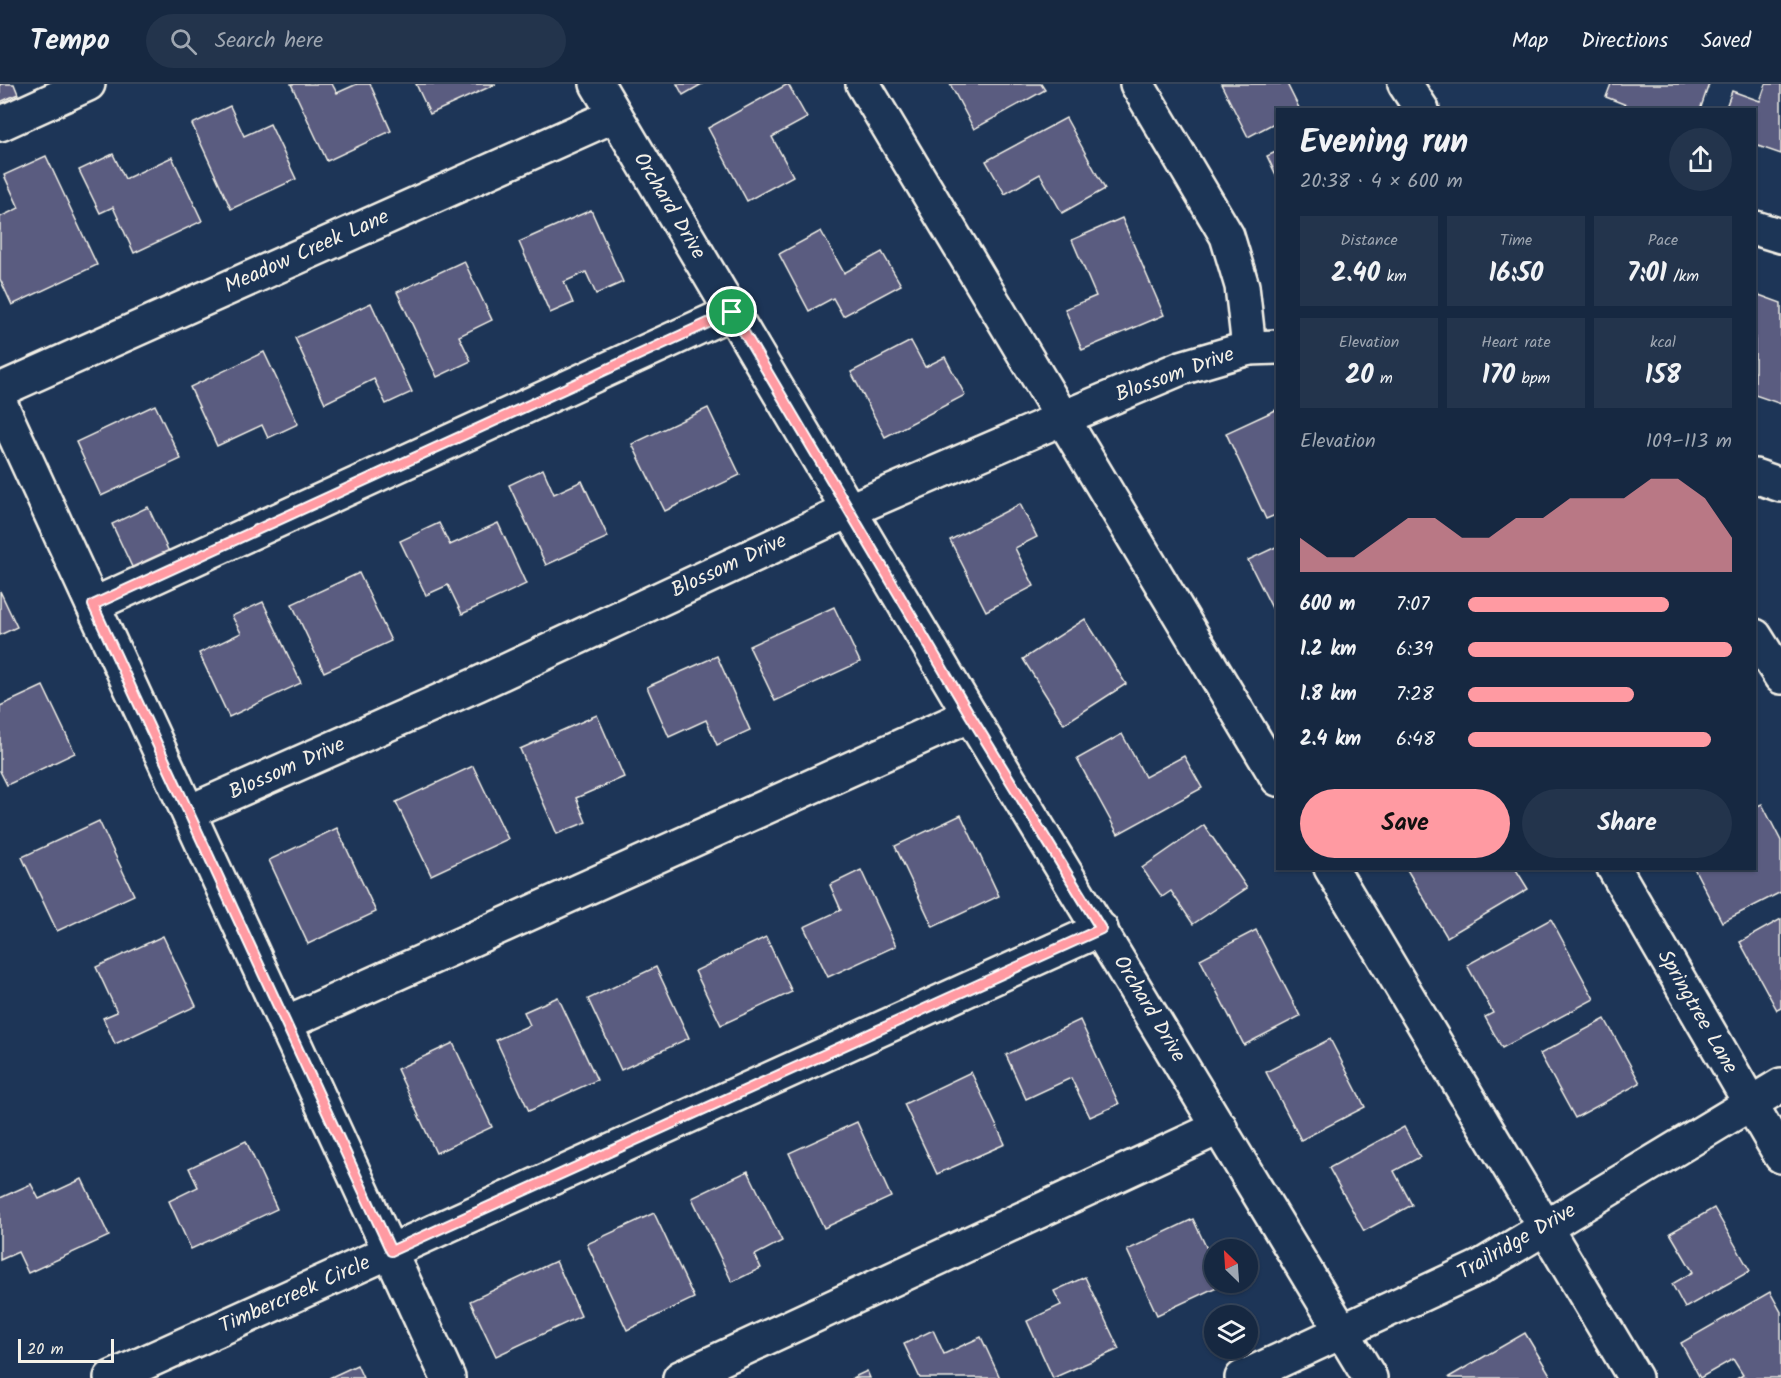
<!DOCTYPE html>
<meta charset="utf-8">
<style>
:root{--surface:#162841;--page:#23344c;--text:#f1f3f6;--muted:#9ea6b1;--line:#35445a;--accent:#ff9aa2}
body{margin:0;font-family:Kalam,sans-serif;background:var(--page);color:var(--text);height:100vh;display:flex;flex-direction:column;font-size:22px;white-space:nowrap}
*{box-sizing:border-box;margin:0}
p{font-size:20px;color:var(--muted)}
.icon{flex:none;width:33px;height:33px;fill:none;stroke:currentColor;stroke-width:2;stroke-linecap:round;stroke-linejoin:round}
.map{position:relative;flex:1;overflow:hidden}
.panel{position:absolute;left:1276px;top:24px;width:480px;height:762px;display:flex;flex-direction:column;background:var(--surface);border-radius:0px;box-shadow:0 2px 4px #0004,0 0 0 2px var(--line)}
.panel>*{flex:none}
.needle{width:39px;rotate:335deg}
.fabs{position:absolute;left:1204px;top:1155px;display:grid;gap:12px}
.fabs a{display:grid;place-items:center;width:54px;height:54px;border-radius:50%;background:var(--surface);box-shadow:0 2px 4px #0004,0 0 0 2px var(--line);font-size:30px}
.scale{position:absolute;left:18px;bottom:15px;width:96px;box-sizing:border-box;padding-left:6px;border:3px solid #f4f1e8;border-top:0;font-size:16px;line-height:21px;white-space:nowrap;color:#f4f1e8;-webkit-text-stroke:4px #1d3557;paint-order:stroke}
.pin{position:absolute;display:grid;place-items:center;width:51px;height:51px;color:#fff;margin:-26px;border:3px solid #fff;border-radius:50%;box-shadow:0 2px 6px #0007}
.round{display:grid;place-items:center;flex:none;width:63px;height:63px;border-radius:32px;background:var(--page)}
.head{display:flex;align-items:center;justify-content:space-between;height:102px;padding:0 24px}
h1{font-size:33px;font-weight:600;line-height:45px}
.figures{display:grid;grid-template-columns:repeat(3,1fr);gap:9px;height:102px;padding:6px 24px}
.figures div{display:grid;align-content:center;border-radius:0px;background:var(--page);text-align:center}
.figures b{font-size:26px;font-weight:600}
.figures small{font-size:16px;font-weight:400}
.figures p{font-size:16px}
.chart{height:168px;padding:12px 24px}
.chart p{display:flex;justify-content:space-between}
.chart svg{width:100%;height:108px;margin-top:6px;fill:var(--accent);opacity:.7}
.action{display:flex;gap:12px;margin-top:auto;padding:12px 24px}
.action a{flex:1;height:69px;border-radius:36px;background:var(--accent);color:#111;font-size:24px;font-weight:600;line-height:69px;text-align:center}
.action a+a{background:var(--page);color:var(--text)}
ul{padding:0 24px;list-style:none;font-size:20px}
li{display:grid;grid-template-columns:96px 72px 1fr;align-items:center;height:45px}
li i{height:15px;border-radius:8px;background:var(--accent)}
header{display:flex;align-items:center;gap:36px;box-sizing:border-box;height:84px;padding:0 30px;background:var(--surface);border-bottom:2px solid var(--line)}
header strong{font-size:28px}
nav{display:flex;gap:33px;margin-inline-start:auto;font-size:21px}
.search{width:420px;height:54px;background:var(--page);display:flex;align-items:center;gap:15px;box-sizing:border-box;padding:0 21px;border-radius:33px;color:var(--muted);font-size:22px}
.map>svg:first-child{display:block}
.building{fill:#5a5c80;stroke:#f4f1e8;stroke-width:1.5}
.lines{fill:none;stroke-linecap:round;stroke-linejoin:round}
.minor-casing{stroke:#f4f1e8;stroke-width:38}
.minor{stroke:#1d3557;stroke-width:33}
.route-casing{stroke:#fff;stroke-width:12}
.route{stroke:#ff9aa2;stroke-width:8}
.labels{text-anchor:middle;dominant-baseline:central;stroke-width:4.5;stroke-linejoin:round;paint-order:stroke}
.street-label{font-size:21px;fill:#f4f1e8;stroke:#1d3557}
</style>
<header>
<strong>Tempo</strong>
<div class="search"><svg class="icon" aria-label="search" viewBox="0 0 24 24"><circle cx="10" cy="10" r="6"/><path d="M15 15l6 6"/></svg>Search here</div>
<nav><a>Map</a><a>Directions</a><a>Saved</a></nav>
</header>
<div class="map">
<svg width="1781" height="1294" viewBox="0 0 1781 1294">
<rect width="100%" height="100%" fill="#1d3557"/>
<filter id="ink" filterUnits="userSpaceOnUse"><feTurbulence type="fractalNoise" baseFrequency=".0167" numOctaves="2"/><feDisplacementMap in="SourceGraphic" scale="12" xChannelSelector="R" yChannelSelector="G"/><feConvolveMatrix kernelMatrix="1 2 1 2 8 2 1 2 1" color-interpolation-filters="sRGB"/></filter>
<g filter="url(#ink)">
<g class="building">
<path d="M0,0H14L18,10L0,18Z"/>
<path d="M291,0H332L337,9L357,0H370L391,47L327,77Z"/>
<path d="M416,0H496L430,30Z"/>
<path d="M677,0H702L683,11Z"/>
<path d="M788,0L807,34L772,53L793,92L747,117L708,44Z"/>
<path d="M950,0H1041L1045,6L974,45Z"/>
<path d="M1221,0H1287L1300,26H1278V37L1248,53Z"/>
<path d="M1611,0H1709L1700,26H1639L1606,13Z"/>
<path d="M1766,0H1781V70L1755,61V26H1725L1732,7L1760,17Z"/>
<path d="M230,22L244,52L270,40L296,95L231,125L192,40Z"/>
<path d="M1066,34L1105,105L1062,129L1040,90L1005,110L986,77Z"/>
<path d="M1278,67V95L1267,72Z"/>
<path d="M113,70L125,95L172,73L202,137L134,169L113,123L100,129L79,86Z"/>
<path d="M46,72L97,181L12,221L0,195V133L19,124L4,91Z"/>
<path d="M591,126L623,198L596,210L586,188L564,198L573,219L550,229L519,158Z"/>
<path d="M1122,134L1164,231L1082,266L1065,225L1096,212L1072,156Z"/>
<path d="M821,147L844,189L882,168L901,201L843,232L833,214L809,227L779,170Z"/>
<path d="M464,177L492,236L459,252L471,277L437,293L397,208Z"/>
<path d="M1759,211L1781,219V320L1755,311V222Z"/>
<path d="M371,219L412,308L386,320L374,295L325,319L295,254Z"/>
<path d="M911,257L925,283L945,273L965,311L885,353L851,288Z"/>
<path d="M264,268L298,340L268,354L262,341L217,362L190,303Z"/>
<path d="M155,321L181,375L101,412L76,358Z"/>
<path d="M708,324L740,391L665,427L632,360Z"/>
<path d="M1278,325V430L1266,435L1226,349Z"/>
<path d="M543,385L554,410L582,397L608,453L546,481L509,401Z"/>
<path d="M1020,420L1037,453L1015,464L1034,502L986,527L950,456Z"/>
<path d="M148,423L169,468L133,485L112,440Z"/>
<path d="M439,439L450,461L498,439L526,500L462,530L448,501L426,511L400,457Z"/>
<path d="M1278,462V536L1248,476Z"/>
<path d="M359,489L391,557L324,588L292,520Z"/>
<path d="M0,507L17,543L0,551Z"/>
<path d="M263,518L301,599L229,633L199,569L241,549L232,532Z"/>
<path d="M834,523L860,578L775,617L749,562Z"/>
<path d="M1085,535L1126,600L1064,640L1023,575Z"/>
<path d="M717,572L750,646L717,661L706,636L669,653L647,603Z"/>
<path d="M43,602L75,669L7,701L0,687V622Z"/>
<path d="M597,631L624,693L576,714L586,738L557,750L520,665Z"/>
<path d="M1122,650L1145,693L1184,672L1202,704L1118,750L1077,675Z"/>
<path d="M473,682L508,755L431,791L396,718Z"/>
<path d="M1762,720L1781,757V808L1722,838L1694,784H1755V723Z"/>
<path d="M961,731L999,812L933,843L895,762Z"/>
<path d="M99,737L134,811L57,847L22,773Z"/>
<path d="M1204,741L1247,804L1193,840L1171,807L1162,813L1142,784Z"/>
<path d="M337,744L376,828L308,860L269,776Z"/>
<path d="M1406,784H1515L1528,805L1447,853Z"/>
<path d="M861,786L896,862L828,893L804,843L841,826L830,801Z"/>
<path d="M1551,835L1594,915L1502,964L1485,933L1493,929L1467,881Z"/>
<path d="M1781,835V924L1777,926L1740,858Z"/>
<path d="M1256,846L1300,932L1244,961L1200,875Z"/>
<path d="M163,852L196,922L115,960L103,934L117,928L96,883Z"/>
<path d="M766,853L792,908L721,941L695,887Z"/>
<path d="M656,883L689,954L621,986L588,915Z"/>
<path d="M558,913L597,996L529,1027L496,956L530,941L524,928Z"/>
<path d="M1605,935L1640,999L1575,1034L1540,970Z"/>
<path d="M1080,936L1119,1020L1090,1033L1071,994L1026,1015L1006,971Z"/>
<path d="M1330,955L1365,1023L1301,1056L1266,988Z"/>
<path d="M453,959L492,1043L436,1069L397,985Z"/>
<path d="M971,988L1005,1060L937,1090L904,1020Z"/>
<path d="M857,1038L891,1113L824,1144L789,1069Z"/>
<path d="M1404,1043L1420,1073L1394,1087L1412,1121L1364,1147L1329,1084Z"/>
<path d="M246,1057L277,1125L191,1165L169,1117L198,1103L189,1084Z"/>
<path d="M748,1087L782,1157L755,1171L761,1184L732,1198L692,1114Z"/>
<path d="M82,1095L109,1152L28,1189L18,1168L0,1176V1114L31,1100L39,1115Z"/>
<path d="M1714,1124L1750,1187L1685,1224L1672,1200L1693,1188L1670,1149Z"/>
<path d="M654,1129L694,1214L627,1246L587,1160Z"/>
<path d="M1193,1135L1215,1182V1198L1223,1200L1157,1231L1127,1166Z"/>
<path d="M556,1177L581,1232L496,1272L470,1217Z"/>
<path d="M1085,1193L1119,1265L1053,1294L1027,1237L1061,1221L1054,1207Z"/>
<path d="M1770,1208L1781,1228V1294H1738L1743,1291L1733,1275L1700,1294L1681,1259Z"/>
<path d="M933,1246L944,1270L981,1253L1000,1294H920L904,1260Z"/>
<path d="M1525,1249L1552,1294H1450L1449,1293Z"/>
<path d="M357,1281L363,1294H329Z"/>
<path d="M867,1287L870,1294H852Z"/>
</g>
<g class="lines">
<defs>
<g id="minor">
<path d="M597,0L970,631L1370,1294"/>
<path d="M863,0L1278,695"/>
<path d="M1137,0L1227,152L1242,202L1249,264"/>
<path d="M1405,0L1422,26"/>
<path d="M0,40L88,0"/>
<path d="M1755,144L1781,152"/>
<path d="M0,306L615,31"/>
<path d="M0,319L448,1294"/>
<path d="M1755,392L1781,401"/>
<path d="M93,521L732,228"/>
<path d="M1755,552L1781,593"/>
<path d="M189,728L478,600L850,426L1063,334L1181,284L1249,264L1278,263"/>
<path d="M1331,784L1635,1294"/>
<path d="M1614,784L1781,1072"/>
<path d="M286,939L970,631"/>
<path d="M111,1294L1101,845"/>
<path d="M680,1294L1220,1043"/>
<path d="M1242,1294L1480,1183L1781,1001"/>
</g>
</defs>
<use href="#minor" class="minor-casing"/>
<use href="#minor" class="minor"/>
</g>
</g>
<g class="lines" filter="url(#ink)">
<defs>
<path id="route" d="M732,228L970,631L1101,845L391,1167L93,521Z"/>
</defs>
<use href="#route" class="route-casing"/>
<use href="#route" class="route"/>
</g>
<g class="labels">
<g class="street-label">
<text transform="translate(669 122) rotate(59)">Orchard Drive</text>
<text transform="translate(307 168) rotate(-24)">Meadow Creek Lane</text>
<text transform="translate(1175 291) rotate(-20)">Blossom Drive</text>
<text transform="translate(729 482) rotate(-25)">Blossom Drive</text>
<text transform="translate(287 685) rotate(-24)">Blossom Drive</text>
<text transform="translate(1149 925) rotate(59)">Orchard Drive</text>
<text transform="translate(1697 928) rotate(60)">Springtree Lane</text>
<text transform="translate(1517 1158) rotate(-30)">Trailridge Drive</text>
<text transform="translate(295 1211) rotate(-24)">Timbercreek Circle</text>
</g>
</g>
</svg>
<div class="fabs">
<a><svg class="needle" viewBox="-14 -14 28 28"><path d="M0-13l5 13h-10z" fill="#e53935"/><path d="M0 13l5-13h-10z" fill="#9ea6b1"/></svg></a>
<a><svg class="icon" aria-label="layers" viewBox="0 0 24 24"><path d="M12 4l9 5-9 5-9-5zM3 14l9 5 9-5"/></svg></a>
</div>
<div class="scale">20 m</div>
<div class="pin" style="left:732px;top:228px;background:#1e9e55"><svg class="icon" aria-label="arrive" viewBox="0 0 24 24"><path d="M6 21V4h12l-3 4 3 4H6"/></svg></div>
<section class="panel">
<div class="head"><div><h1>Evening run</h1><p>20:38 · 4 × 600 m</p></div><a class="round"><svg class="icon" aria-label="share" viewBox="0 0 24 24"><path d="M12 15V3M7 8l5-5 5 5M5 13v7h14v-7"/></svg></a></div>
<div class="figures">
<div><p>Distance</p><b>2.40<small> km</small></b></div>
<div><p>Time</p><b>16:50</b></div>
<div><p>Pace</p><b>7:01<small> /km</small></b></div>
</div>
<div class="figures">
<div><p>Elevation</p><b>20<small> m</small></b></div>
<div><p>Heart rate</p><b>170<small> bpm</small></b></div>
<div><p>kcal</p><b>158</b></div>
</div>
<div class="chart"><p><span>Elevation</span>109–113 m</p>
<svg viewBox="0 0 160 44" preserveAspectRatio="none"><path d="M0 44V30L10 38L20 38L30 30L40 22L50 22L60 30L70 30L80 22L90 22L100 14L110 14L120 14L130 6L140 6L150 14L160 30V44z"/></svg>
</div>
<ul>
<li><b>600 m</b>7:07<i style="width:76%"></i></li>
<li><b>1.2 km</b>6:39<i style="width:100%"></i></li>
<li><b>1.8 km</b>7:28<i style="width:63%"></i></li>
<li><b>2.4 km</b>6:48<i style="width:92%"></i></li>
</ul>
<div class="action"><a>Save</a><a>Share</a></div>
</section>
</div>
